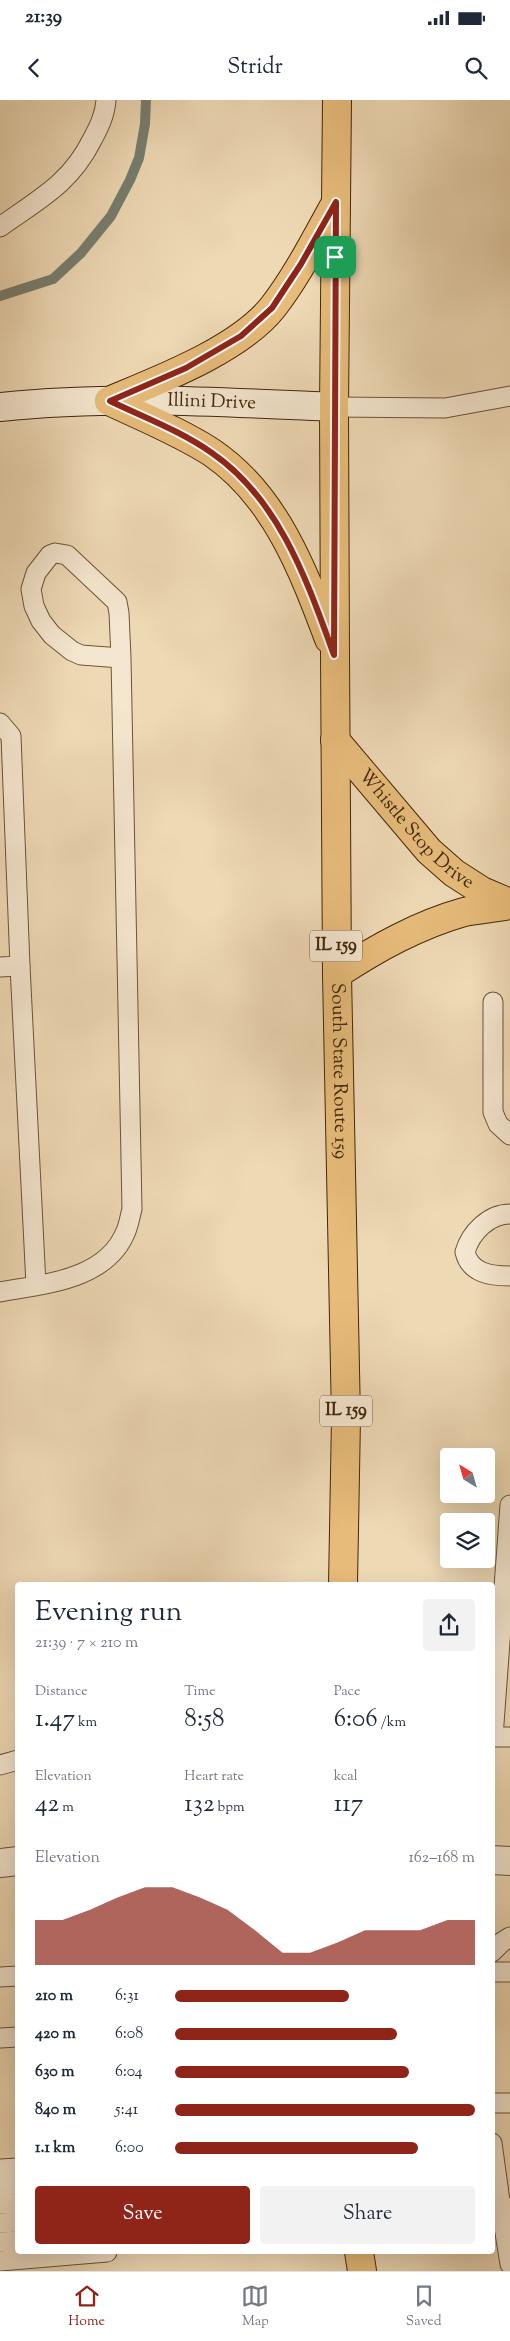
<!DOCTYPE html>
<meta charset="utf-8">
<style>
:root{--surface:#fff;--page:#f2f2f3;--text:#1f2937;--muted:#747a83;--line:#e0e1e3;--accent:#8f2418}
body{margin:0;font-family:"Sorts Mill Goudy",serif;background:var(--page);color:var(--text);height:100vh;display:flex;flex-direction:column;font-size:19px;white-space:nowrap}
*{box-sizing:border-box;margin:0}
p{font-size:16px;color:var(--muted)}
.icon{flex:none;width:28px;height:28px;fill:none;stroke:currentColor;stroke-width:2;stroke-linecap:round;stroke-linejoin:round}
.map{position:relative;flex:1;overflow:hidden}
.panel{position:absolute;left:15px;top:1482px;width:480px;height:672px;display:flex;flex-direction:column;background:var(--surface);border-radius:5px;box-shadow:0 5px 20px #0002}
.panel>*{flex:none}
.needle{width:32px;rotate:323deg}
.tools{position:absolute;left:440px;top:1348px;display:grid;gap:10px}
.tools a{display:grid;place-items:center;width:55px;height:55px;border-radius:5px;background:var(--surface);box-shadow:0 5px 20px #0002;font-size:25px}
.pin{position:absolute;display:grid;place-items:center;width:42px;height:42px;color:#fff;margin:-21px;border-radius:10px;box-shadow:0 2px 8px #0006}
.round{display:grid;place-items:center;flex:none;width:52px;height:52px;border-radius:5px;background:var(--page)}
.overview{display:flex;align-items:center;justify-content:space-between;height:85px;padding:0 20px}
h1{font-size:28px;font-weight:600;line-height:38px}
.stats{display:grid;grid-template-columns:repeat(3,1fr);gap:8px;height:85px;padding:5px 20px}
.stats div{display:grid;align-content:center}
.stats b{font-size:25px;font-weight:600}
.stats small{font-size:14px;font-weight:400}
.stats p{font-size:14px}
.chart{height:140px;padding:10px 20px}
.chart p{display:flex;justify-content:space-between}
.chart svg{width:100%;height:90px;margin-top:5px;fill:var(--accent);opacity:.7}
.button{display:flex;gap:10px;margin-top:auto;padding:10px 20px}
.button a{flex:1;height:58px;border-radius:5px;background:var(--accent);color:#fff;font-size:20px;font-weight:600;line-height:58px;text-align:center}
.button a+a{background:var(--page);color:var(--text)}
ul{padding:0 20px;list-style:none;font-size:16px}
li{display:grid;grid-template-columns:80px 60px 1fr;align-items:center;height:38px}
li i{height:12px;border-radius:6px;background:var(--accent)}
.status{display:flex;justify-content:space-between;align-items:center;height:35px;padding:0 25px;background:var(--surface);direction:ltr}
.status svg{height:14px;fill:currentColor}
header{display:flex;justify-content:space-between;align-items:center;height:65px;padding:0 20px;background:var(--surface);font-size:22px;font-weight:600}
.dock{display:flex;justify-content:space-around;align-items:center;height:70px;border-top:1px solid var(--line);background:var(--surface);font-size:14px;color:var(--muted)}
.dock a{display:grid;justify-items:center;gap:2px}
.dock .on{color:var(--accent)}
.map>svg:first-child{display:block}
.lines{fill:none;stroke-linecap:round;stroke-linejoin:round}
.stream{stroke:#777f71;stroke-width:10}
.lane-casing{stroke:#6c5436;stroke-width:21}
.street-casing{stroke:#6c5436;stroke-width:30}
.secondary-casing{stroke:#41270b;stroke-width:30}
.primary-casing{stroke:#41270b;stroke-width:30}
.lane{stroke:#f4e6cf;stroke-width:19}
.street{stroke:#f4e6cf;stroke-width:28}
.secondary{stroke:#f4e6cf;stroke-width:28}
.primary{stroke:#e7bc7a;stroke-width:28}
.route-casing{stroke:#fff;stroke-width:10}
.route{stroke:#8f2418;stroke-width:6}
.labels{text-anchor:middle;dominant-baseline:central;stroke-width:4;stroke-linejoin:round;paint-order:stroke}
.shield{fill:#f4e6cf;stroke:#776046;stroke-width:1}
.shield-label{font-size:18px;font-weight:bold;fill:#41270b}
.street-label{font-size:19px;fill:#41270b;stroke:#f4e6cf}
</style>
<div class="status"><b>21:39</b><svg viewBox="0 0 49 12"><path d="M0 12V9h3v3zM5 12V6h3v6zM10 12V3h3v9zM15 12V0h3v12zM26 1h20v11H26zM47 4h2v5h-2z"/></svg></div>
<header><svg class="icon" aria-label="back" viewBox="0 0 24 24"><path d="M15 5l-7 7 7 7"/></svg>Stridr<svg class="icon" aria-label="search" viewBox="0 0 24 24"><circle cx="10" cy="10" r="6"/><path d="M15 15l6 6"/></svg></header>
<div class="map">
<svg width="510" height="2171" viewBox="0 0 510 2171">
<rect width="100%" height="100%" fill="#eed9b5"/>
<filter id="stains"><feTurbulence type="fractalNoise" baseFrequency=".004" numOctaves="4"/><feColorMatrix values="0 0 0 0 .2 0 0 0 0 .09 0 0 0 0 .02 0 0 0 .5 -.17"/></filter>
<radialGradient id="worn" r=".72"><stop offset=".6" stop-color="#630" stop-opacity="0"/><stop offset="1" stop-color="#630" stop-opacity=".3"/></radialGradient>
<g class="lines">
<path class="stream" d="M0,196L53,179L81,153L111,116L130,80L139,58L145,24L146,0"/>
<defs>
<g id="lane">
<path d="M0,127C39,99 70,84 92,40C99,27 105,15 106,0"/>
<path d="M334,307L445,308L510,296"/>
<path d="M0,623L11,636L20,866L0,867"/>
<path d="M20,866L36,1185"/>
<path d="M493,902V1012L498,1024L510,1035"/>
<path d="M510,1114C489,1114 471,1132 465,1152C470,1173 490,1176 510,1176"/>
<path d="M0,1192C44,1184 107,1180 126,1131C129,1124 130,1116 132,1109L121,558L119,513L117,502L67,455L55,453L50,455L36,473L31,489L34,506L41,521L52,535L72,551L81,555L121,558"/>
<path d="M510,1405L493,1637H510"/>
<path d="M0,1665L18,1660"/>
<path d="M492,1852L502,1842L510,1837"/>
<path d="M492,1872H510"/>
<path d="M0,1877L18,1876"/>
<path d="M0,1938L18,1937"/>
<path d="M492,2003H510"/>
<path d="M492,2043L501,2108"/>
<path d="M0,2069L18,2068"/>
<path d="M0,2086L18,2085"/>
<path d="M0,2104H18"/>
<path d="M510,2108H501L510,2164"/>
<path d="M0,2123L18,2122"/>
<path d="M0,2142L18,2141"/>
<path d="M0,2161L107,2152"/>
</g>
<g id="street">
<path d="M492,1760L510,1761"/>
<path d="M0,1763L18,1761"/>
</g>
<g id="secondary">
<path id="s1" d="M0,307C111,295 223,302 334,307"/>
</g>
<g id="primary">
<path id="s2" d="M337,0L334,307L335,555L337,874L346,1318L343,1485"/>
<path d="M109,301C143,317 180,332 211,352C275,395 303,470 329,539"/>
<path d="M109,301C159,280 239,250 273,207C297,176 315,140 334,106"/>
<path id="s3" d="M335,640L429,751L454,773L482,791L510,803"/>
<path d="M337,874C377,848 418,825 464,812C479,809 495,808 510,805"/>
<path d="M359,2152L362,2171"/>
</g>
</defs>
<use href="#lane" class="lane-casing"/>
<use href="#street" class="street-casing"/>
<use href="#secondary" class="secondary-casing"/>
<use href="#primary" class="primary-casing"/>
<use href="#lane" class="lane"/>
<use href="#street" class="street"/>
<use href="#secondary" class="secondary"/>
<use href="#primary" class="primary"/>
</g>
<g class="lines">
<defs>
<path id="route" d="M336,102L334,555C307,481 280,400 212,353C181,331 143,317 110,301L186,268L241,236L272,208L301,164Z"/>
</defs>
<use href="#route" class="route-casing"/>
<use href="#route" class="route"/>
</g>
<g class="labels">
<g class="shield">
<rect x="310" y="830.5" width="52" height="31" rx="4"/>
<rect x="320" y="1295.5" width="52" height="31" rx="4"/>
</g>
<g class="shield-label">
<text x="336" y="846">IL 159</text>
<text x="346" y="1311">IL 159</text>
</g>
<g class="street-label">
<text stroke="none"><textPath href="#s1" startOffset="212">Illini Drive</textPath></text>
<text stroke="none"><textPath href="#s3" startOffset="121">Whistle Stop Drive</textPath></text>
<text stroke="none"><textPath href="#s2" startOffset="971">South State Route 159</textPath></text>
</g>
</g>
<rect width="100%" height="100%" filter="url(#stains)"/>
<rect width="100%" height="100%" fill="url(#worn)"/>
</svg>
<div class="tools">
<a><svg class="needle" viewBox="-14 -14 28 28"><path d="M0-13l5 13h-10z" fill="#e53935"/><path d="M0 13l5-13h-10z" fill="#747a83"/></svg></a>
<a><svg class="icon" aria-label="layers" viewBox="0 0 24 24"><path d="M12 4l9 5-9 5-9-5zM3 14l9 5 9-5"/></svg></a>
</div>
<div class="pin" style="left:335px;top:157px;background:#1e9e55"><svg class="icon" aria-label="arrive" viewBox="0 0 24 24"><path d="M6 21V4h12l-3 4 3 4H6"/></svg></div>
<section class="panel">
<div class="overview"><div><h1>Evening run</h1><p>21:39 · 7 × 210 m</p></div><a class="round"><svg class="icon" aria-label="share" viewBox="0 0 24 24"><path d="M12 15V3M7 8l5-5 5 5M5 13v7h14v-7"/></svg></a></div>
<div class="stats">
<div><p>Distance</p><b>1.47<small> km</small></b></div>
<div><p>Time</p><b>8:58</b></div>
<div><p>Pace</p><b>6:06<small> /km</small></b></div>
</div>
<div class="stats">
<div><p>Elevation</p><b>42<small> m</small></b></div>
<div><p>Heart rate</p><b>132<small> bpm</small></b></div>
<div><p>kcal</p><b>117</b></div>
</div>
<div class="chart"><p><span>Elevation</span>162–168 m</p>
<svg viewBox="0 0 160 44" preserveAspectRatio="none"><path d="M0 44V22L10 22L20 17L30 11L40 6L50 6L60 11L70 17L80 27L90 38L100 38L110 33L120 27L130 27L140 27L150 22L160 22V44z"/></svg>
</div>
<ul>
<li><b>210 m</b>6:31<i style="width:58%"></i></li>
<li><b>420 m</b>6:08<i style="width:74%"></i></li>
<li><b>630 m</b>6:04<i style="width:78%"></i></li>
<li><b>840 m</b>5:41<i style="width:100%"></i></li>
<li><b>1.1 km</b>6:00<i style="width:81%"></i></li>
</ul>
<div class="button"><a>Save</a><a>Share</a></div>
</section>
</div>
<nav class="dock">
<a class="on"><svg class="icon" aria-label="home" viewBox="0 0 24 24"><path d="M3 11l9-7 9 7M6 9v11h12V9"/></svg>Home</a>
<a><svg class="icon" aria-label="map" viewBox="0 0 24 24"><path d="M3 6l6-2 6 2 6-2v14l-6 2-6-2-6 2zM9 4v14M15 6v14"/></svg>Map</a>
<a><svg class="icon" aria-label="saved" viewBox="0 0 24 24"><path d="M7 4h10v16l-5-4-5 4z"/></svg>Saved</a>
</nav>
